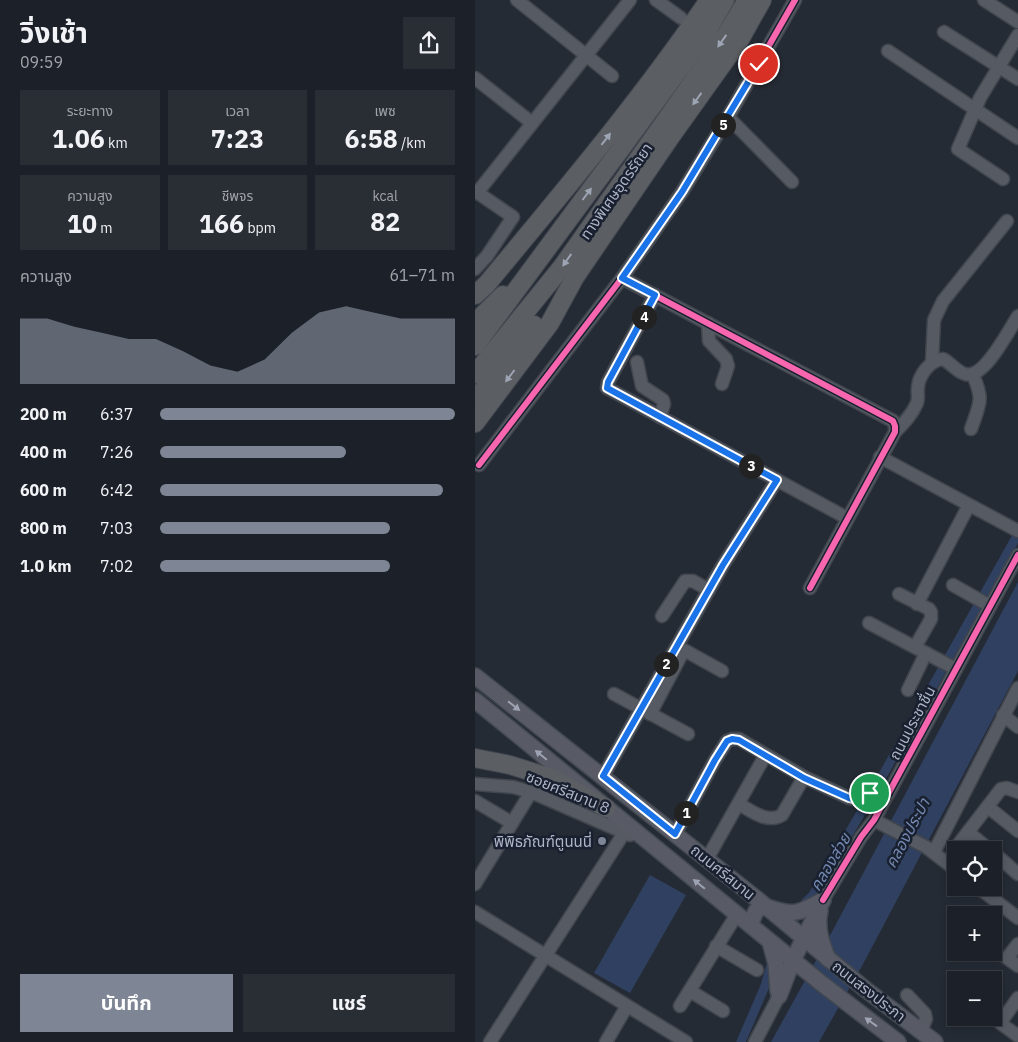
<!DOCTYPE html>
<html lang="th">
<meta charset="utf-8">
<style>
:root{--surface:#1c2028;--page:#292d34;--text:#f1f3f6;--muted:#a0a3a8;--line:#3a3e45;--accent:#7e8594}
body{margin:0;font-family:"IBM Plex Sans","Noto Sans Thai",sans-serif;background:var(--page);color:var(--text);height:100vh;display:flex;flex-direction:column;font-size:19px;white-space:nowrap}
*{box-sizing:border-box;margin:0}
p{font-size:16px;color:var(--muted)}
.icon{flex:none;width:28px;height:28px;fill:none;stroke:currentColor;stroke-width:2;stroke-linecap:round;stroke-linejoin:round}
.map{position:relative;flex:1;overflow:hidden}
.details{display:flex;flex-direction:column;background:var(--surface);width:475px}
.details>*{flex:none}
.controls{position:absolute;left:472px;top:841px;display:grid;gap:10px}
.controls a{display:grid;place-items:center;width:55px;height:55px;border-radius:0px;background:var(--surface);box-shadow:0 2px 8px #0003,0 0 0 1px var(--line);font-size:25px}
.pin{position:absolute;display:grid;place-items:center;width:42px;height:42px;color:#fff;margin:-21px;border:2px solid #fff;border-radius:50%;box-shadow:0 1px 5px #0007}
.km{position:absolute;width:25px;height:25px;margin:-12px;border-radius:50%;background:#222;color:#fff;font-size:14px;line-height:25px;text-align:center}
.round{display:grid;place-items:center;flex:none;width:52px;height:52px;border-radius:0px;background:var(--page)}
.head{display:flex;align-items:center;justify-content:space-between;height:85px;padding:0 20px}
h1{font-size:28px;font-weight:700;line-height:38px}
.stats{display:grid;grid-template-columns:repeat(3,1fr);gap:8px;height:85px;padding:5px 20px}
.stats div{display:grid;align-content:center;border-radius:0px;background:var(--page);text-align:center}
.stats b{font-size:25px;font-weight:700}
.stats small{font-size:14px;font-weight:400}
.stats p{font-size:14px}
.chart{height:140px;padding:10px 20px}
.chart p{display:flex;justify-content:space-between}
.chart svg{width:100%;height:90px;margin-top:5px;fill:var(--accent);opacity:.7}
.cta{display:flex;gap:10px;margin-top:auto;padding:10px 20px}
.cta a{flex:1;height:58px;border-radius:0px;background:var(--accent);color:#fff;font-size:20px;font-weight:700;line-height:58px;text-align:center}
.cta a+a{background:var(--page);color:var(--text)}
ul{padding:0 20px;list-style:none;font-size:16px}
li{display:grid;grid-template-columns:80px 60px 1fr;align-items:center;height:38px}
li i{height:12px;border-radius:6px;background:var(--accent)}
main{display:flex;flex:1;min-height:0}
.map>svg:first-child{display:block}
.water{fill:#304060}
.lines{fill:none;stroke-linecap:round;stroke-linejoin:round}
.canal{stroke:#304060;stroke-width:9}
.minor-casing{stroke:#41454d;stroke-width:15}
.major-casing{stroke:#424851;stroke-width:18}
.highway-casing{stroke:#424750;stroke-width:20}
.minor{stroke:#565a62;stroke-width:12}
.major{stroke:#585b65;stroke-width:15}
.highway{stroke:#5b5e62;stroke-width:18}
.cycleway-casing{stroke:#19202f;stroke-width:9}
.cycleway{stroke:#f766af;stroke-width:6}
.oneway{fill:#9da4b3}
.oneway2{fill:#9da3b3}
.route-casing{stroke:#fff;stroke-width:10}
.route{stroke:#1a73e8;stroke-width:6}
.poi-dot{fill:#7e8594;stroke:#19202f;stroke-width:2}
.labels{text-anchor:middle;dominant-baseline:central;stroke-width:5;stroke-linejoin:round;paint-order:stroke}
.street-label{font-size:15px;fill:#aeb5c7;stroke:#19202f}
.poi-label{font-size:15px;fill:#aeb5c7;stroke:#19202f;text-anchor:end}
.water-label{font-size:16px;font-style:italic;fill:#7489b2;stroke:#19202f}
</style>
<main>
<section class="details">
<div class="head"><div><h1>วิ่งเช้า</h1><p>09:59</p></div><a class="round"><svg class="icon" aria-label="share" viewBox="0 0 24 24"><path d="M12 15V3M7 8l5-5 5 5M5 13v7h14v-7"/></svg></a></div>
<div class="stats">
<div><p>ระยะทาง</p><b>1.06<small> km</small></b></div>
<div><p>เวลา</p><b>7:23</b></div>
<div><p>เพซ</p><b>6:58<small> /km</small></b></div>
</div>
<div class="stats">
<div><p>ความสูง</p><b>10<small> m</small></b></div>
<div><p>ชีพจร</p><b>166<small> bpm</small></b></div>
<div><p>kcal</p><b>82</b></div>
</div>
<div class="chart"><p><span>ความสูง</span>61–71 m</p>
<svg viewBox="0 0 160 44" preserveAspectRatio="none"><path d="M0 44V12L10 12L20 16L30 19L40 22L50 22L60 28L70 35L80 38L90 32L100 19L110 9L120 6L130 9L140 12L150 12L160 12V44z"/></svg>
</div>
<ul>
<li><b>200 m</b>6:37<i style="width:100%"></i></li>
<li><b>400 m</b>7:26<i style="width:63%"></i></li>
<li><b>600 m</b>6:42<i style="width:96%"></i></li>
<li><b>800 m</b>7:03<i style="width:78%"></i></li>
<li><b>1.0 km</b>7:02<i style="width:78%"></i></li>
</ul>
<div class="cta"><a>บันทึก</a><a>แชร์</a></div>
</section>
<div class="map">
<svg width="543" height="1042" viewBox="0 0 543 1042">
<rect width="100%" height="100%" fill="#252b35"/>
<g class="water">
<path d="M543,582V671L387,966L344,1042H296L359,928Z"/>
<path d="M175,875L211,895L155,993L119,973Z"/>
</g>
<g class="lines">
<g class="canal">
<path d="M330,903L338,895L409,773L543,534"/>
<path d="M266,1042L290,986L296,965"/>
</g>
<defs>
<g id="minor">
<path d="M42,0L137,76"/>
<path d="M181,0L206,18"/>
<path d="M509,0L543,22"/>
<path d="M469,32L543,79"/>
<path d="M413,51L543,138"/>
<path d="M0,78L57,123"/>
<path d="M253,117L317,182"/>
<path d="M528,179L483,149L505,98L543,35"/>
<path d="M0,191L38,217L12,256L0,269"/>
<path d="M2,193L155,0"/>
<path d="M147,278L418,421L420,426V432L335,588"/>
<path d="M180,295L133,382L132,388L372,518"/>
<path d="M233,323L234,341L251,359L253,366L247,384"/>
<path d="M162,362L167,386L188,400L189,404L185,417"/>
<path d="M457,362L459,320L468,301L532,221"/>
<path d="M496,429C505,403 509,400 498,375"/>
<path d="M420,432C428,424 437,415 442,403C444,398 442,393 443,387C444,375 455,360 468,359C476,363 482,372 490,374C509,380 534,330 543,316"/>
<path d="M405,457L543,531"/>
<path d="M4,465L147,278L207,192L253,117L320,0"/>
<path d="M478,585L515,606"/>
<path d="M424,594L454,609L456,612V619L440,647"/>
<path d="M442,604L494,505"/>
<path d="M187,616L210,581H218L234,590"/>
<path d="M394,623L481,669"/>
<path d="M433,690L451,653"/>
<path d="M139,694L213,734"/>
<path d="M175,714L209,650L247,671"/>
<path d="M528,715L543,727"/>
<path d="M128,776L248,565L302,480"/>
<path d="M0,784L38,787L56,792L155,835"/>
<path d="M0,801L37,823"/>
<path d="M264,804C276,811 293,824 307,815L329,777"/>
<path d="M513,807L543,831"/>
<path d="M399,820L451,847L481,870"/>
<path d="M493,832L515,850"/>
<path d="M200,834L240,760L252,741L257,739H264L329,777L374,798L378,799L386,791H390L409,801"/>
<path d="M479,850L526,789L532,788L543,792"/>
<path d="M459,852L543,688"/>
<path d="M519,853L543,874"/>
<path d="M232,859L290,756"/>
<path d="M0,884L56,792"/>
<path d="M504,888L543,918"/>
<path d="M348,900L386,837L399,820L543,555"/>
<path d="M0,912L211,1042"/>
<path d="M543,944L532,958L543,966"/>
<path d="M241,946L282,970"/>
<path d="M215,991L248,1011"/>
<path d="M432,995L450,1014L451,1019L446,1031"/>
<path d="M543,998L525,1023L543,1036"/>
<path d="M205,1006L262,914"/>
<path d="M15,1042L149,833"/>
<path d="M131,1042L152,1006"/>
<path d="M280,1042L304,996"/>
</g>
<g id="major">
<path d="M0,676L282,899L390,989L460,1042"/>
<path d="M0,700L346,983L423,1042"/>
<path d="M345,911C341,928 347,944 353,959"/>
<path d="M275,925L281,911L289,906C318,916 321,915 348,900"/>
<path d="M295,942L301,964L303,991"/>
<path d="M304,996L318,960L348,900"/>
</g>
<g id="highway">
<path d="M0,295L11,285C88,192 166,100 234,0"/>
<path d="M0,323L28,295"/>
<path d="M0,346L230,35L250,0"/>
<path d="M0,374L87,267L251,35L272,0"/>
<path d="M0,400L59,325"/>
<path d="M0,423L75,323L100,277L194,139L264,41L287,0"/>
<path d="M0,758L35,765L76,778L131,808"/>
</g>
</defs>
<use href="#minor" class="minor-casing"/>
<use href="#major" class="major-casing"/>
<use href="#highway" class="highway-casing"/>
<use href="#minor" class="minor"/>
<use href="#major" class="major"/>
<use href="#highway" class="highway"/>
<defs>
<g id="cycleway">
<path d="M147,278L418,421L420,426V432L335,588"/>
<path d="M4,465L147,278L207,192L253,117L320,0"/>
<path d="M348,900L386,837L399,820L543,555"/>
</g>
</defs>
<use href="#cycleway" class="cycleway-casing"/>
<use href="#cycleway" class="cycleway"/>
</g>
<defs><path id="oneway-solid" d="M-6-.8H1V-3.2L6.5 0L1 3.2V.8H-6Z" transform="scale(1.25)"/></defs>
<g class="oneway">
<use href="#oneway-solid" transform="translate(247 41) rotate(125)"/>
<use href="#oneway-solid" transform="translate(222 99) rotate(126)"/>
<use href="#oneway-solid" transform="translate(131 139) rotate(-52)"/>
<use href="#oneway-solid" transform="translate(112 194) rotate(-53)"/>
<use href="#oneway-solid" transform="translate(92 260) rotate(125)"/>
<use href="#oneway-solid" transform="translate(35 376) rotate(127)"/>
</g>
<g class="oneway2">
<use href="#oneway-solid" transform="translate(39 706) rotate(38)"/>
<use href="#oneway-solid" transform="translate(66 755) rotate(-141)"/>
<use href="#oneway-solid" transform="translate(224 884) rotate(-141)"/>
<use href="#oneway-solid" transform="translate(396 1022) rotate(-144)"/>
</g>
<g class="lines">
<defs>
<path id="route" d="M284,64L207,192L147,278L180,295L133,382L132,388L302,480L248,565L128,776L200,834L240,760L252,741L257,739L264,740L329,778L374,798L378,799L386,790L395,793"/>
</defs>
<use href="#route" class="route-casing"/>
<use href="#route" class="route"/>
</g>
<circle class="poi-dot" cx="127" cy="841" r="5"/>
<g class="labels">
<g class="street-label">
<text transform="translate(141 191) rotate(-55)">ทางพิเศษอุดรรัถยา</text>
<text transform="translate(437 723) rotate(-62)">ถนนประชาชื่น</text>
<text transform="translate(93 792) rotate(22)">ซอยศรีสมาน 8</text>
<text transform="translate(248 872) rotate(39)">ถนนศรีสมาน</text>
<text transform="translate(394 991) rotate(38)">ถนนสรงประภา</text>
</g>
<g class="poi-label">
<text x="117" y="841">พิพิธภัณฑ์ตูนนนี่</text>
</g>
<g class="water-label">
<text transform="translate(432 833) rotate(-62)">คลองประปา</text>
<text transform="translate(355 862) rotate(-59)">คลองส่วย</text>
</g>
</g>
</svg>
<div class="controls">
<a><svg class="icon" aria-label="locate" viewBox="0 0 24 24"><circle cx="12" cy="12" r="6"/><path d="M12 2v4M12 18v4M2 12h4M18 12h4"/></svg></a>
<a>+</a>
<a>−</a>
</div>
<div class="pin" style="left:395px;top:793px;background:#1e9e55"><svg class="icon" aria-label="arrive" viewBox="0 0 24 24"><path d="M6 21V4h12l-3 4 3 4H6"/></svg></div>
<div class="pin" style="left:284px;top:64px;background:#d93025"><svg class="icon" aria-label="check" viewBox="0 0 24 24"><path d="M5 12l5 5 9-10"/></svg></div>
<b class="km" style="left:211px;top:813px">1</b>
<b class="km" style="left:191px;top:664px">2</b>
<b class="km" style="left:276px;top:466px">3</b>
<b class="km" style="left:169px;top:317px">4</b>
<b class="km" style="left:248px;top:125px">5</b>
</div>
</main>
